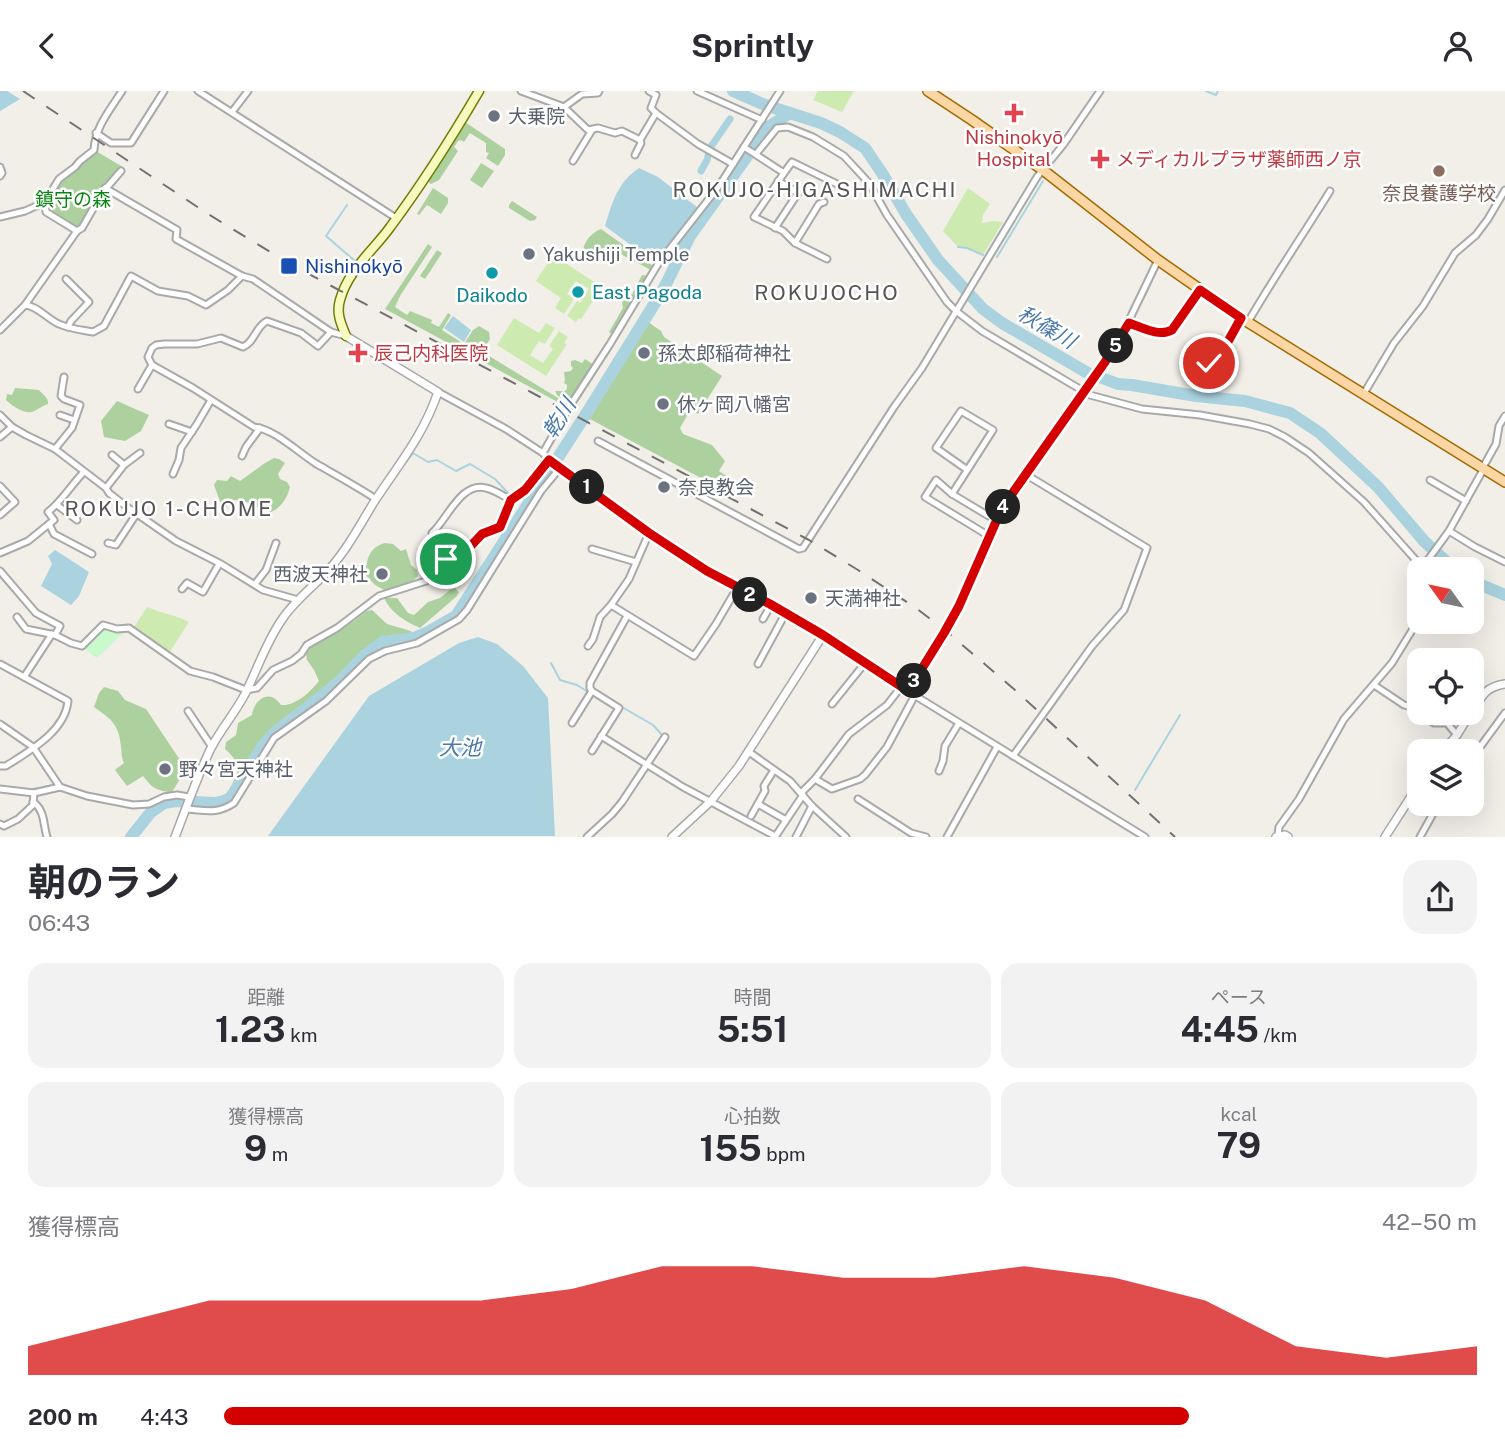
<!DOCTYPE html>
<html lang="ja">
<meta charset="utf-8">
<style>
:root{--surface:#fff;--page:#f2f2f3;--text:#2b2b33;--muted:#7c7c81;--accent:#d40000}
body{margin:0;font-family:"Public Sans","Noto Sans JP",sans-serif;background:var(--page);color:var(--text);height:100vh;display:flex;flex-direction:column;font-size:26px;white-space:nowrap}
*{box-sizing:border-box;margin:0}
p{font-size:23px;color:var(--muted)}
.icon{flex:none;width:38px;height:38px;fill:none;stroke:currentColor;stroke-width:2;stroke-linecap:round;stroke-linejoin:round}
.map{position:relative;height:746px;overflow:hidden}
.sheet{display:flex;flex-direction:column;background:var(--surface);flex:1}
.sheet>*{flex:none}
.needle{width:46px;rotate:303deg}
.tools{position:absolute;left:1407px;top:466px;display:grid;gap:14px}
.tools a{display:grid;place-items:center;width:77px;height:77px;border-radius:14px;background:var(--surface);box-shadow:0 7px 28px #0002;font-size:35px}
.pin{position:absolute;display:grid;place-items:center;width:60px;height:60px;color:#fff;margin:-30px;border:4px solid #fff;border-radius:50%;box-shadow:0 2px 7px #0007}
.km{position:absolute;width:35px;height:35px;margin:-18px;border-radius:50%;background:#222;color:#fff;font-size:19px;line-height:35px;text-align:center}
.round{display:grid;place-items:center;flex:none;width:74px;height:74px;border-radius:21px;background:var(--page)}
.head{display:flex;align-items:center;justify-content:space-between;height:119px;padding:0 28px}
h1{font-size:38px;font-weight:700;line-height:52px}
.figures{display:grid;grid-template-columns:repeat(3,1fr);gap:10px;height:119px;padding:7px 28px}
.figures div{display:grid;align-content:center;border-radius:18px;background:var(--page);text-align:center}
.figures b{font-size:35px;font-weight:700}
.figures small{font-size:19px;font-weight:400}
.figures p{font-size:19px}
.chart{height:196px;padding:14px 28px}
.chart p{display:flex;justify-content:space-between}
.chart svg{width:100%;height:126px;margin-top:7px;fill:var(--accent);opacity:.7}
ul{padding:0 28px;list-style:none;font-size:23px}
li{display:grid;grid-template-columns:112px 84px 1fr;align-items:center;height:52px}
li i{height:18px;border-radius:9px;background:var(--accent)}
header{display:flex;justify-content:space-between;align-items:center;height:91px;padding:0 28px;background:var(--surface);font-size:32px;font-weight:700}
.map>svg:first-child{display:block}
.grass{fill:#cdebb0}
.forest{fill:#add19e}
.park{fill:#c8facc}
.water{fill:#aad3df}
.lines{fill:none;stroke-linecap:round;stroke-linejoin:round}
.stream{stroke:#aad3df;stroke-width:2}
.canal{stroke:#aad3df;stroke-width:7}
.river{stroke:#aad3df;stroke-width:12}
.minor-casing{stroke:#a9a9a9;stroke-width:9}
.tertiary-casing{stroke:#a9a9a9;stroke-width:10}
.secondary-casing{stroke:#707d05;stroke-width:11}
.primary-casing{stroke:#a06b00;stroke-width:12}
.minor{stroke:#fff;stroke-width:5}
.tertiary{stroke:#fff;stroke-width:7}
.secondary{stroke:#f7fabf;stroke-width:8}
.primary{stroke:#fcd6a4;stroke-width:9}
.rail{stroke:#707070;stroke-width:2;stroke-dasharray:14 14;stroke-linecap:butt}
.route-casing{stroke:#fff;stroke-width:14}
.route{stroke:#d40000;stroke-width:9}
.health-dot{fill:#e0444e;stroke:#fff;stroke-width:2.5}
.worship-dot{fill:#6b7280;stroke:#fff;stroke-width:2.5}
.education-dot{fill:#8d6e63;stroke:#fff;stroke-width:2.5}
.transit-dot{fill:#1a4fb4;stroke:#fff;stroke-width:2.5}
.culture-dot{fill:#0f9aa8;stroke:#fff;stroke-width:2.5}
.labels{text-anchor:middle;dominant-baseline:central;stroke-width:5;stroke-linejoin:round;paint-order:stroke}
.worship-label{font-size:19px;fill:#5b616d;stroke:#fff;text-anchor:start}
.health-label{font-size:19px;fill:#be3a42;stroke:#fff;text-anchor:start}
.education-label{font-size:19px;fill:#785e54;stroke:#fff}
.park-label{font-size:19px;fill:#0c8416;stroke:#fff}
.transit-label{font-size:19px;fill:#164399;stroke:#fff;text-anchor:start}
.culture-label{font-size:19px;fill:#0d838f;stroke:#fff;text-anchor:start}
.neighbourhood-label{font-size:21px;letter-spacing:2px;fill:#555;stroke:#fff}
.water-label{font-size:21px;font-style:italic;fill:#4a7aab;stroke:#fff}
</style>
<header><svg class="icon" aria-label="back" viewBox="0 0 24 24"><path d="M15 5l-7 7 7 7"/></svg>Sprintly<svg class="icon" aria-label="person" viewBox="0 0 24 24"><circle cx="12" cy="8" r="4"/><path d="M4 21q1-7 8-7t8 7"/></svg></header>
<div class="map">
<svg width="1505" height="746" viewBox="0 0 1505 746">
<rect width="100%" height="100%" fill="#f2efe9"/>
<g class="grass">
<path d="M818,0H854L842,21L813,9Z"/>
<path d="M968,97L990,113L983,124L982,132L994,130L1003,131L983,164L967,157L958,156L943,140Z"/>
<path d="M553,164L602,196L581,228L579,227L576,231L567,225L577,210L580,212L589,198L576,190L567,203L574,208L564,223L555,217L561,207L536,190Z"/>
<path d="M514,227L539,242L546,232L555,237L545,253L539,250L530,264L543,272L553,258L549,255L559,240L568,246L564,252L567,253L546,285L497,254Z"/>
<path d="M147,516C161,522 176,524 189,531L171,559L168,561L134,536Z"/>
</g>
<g class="forest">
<path d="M465,31L505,58V64L498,75L486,67L489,62L486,61V52L470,42L464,51L461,49L458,50L454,56L458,60L439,89L431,93L427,90Z"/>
<path d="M94,59L123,76L77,139L46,120C44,94 76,74 94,59Z"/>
<path d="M481,72L494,80L482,97L470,89Z"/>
<path d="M433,97L448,107V112L441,123L427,114L419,124L417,123Z"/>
<path d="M512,110L537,126L535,129L530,130L509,117V114Z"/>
<path d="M601,138L653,175L651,179L609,157H603L598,160L595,172L584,166C580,155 590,142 601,138Z"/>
<path d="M428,153L432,156L400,205L395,216L407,224L410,220L432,229L431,232L439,236L448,222L451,224L442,239L464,253L473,239L479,235L489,241L490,248L483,259L486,263L568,313L567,316L385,218Z"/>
<path d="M437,159L442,162L425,188L420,185Z"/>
<path d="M642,184L647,185L613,244L609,241L623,217L622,211L631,205Z"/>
<path d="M648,231L661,240L664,246L722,285L698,323L691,318L680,337L683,343L712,354L725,370L719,380L737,392L731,403L588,327Z"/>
<path d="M585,268L594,274L569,312L557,304L555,300H565L567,298V294L564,292L565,289L564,281L571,280L573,277L571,275V270L575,269L582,272Z"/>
<path d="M15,297L39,299C42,303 49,307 48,313C42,315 37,319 32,321C23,323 11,314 6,309L7,303L12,304Z"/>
<path d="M117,310L149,324L141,340L125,350L104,346L101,330Z"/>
<path d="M274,367L279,368L285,372L278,383L280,388L287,391L290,396C287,408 281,417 269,422C255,416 249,409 232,409L225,418L222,416L214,394L217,389L227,390L231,385L240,390L265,372Z"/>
<path d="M385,452L393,453L401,460L406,458L411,474L417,479L418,485C409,495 396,497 384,499L375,494L366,484C366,469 369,456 385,452Z"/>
<path d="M455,497L459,501L457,505L420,537C406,531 391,522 384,507H397L408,522L414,524L428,511L440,507L451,498Z"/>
<path d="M372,519L387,533L411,540L412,544L410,546L382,550L366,562L337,589L331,590L320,603L306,611L272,642L261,655L231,704H229L228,701C238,681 245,676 225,658L226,651L236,644L238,632L252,624C254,608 270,597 281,614C296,615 310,601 319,590L314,579L307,569L306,563L311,556L351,532L367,520Z"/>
<path d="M104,596L118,600L125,609L146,618L186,678L172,701C158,701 151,696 143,685L127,695L115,679L124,672C121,666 122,662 121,656C119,633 111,628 94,616L99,602Z"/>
</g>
<path class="park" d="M104,537L116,541L127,540L122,543L97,567L83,557Z"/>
<g class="water">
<path d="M0,0H7L20,8L0,20Z"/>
<path d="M639,77L658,86L698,117L655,172L605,135C612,111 618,91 639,77Z"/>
<path d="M453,225L471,239L464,251L444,237Z"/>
<path d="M55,459L89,481L79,505L71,514L41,495L52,473L48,465Z"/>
<path d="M478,546L497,553L523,575L548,607L555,745H268L369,605L459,552Z"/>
</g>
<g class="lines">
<g class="stream">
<path d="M1206,0L1216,4L1218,0"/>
<path d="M1054,61L1071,37"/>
<path d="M347,114L326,145L355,170"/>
<path d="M958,156L967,157L983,164"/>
<path d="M997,166L1043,90"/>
<path d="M404,374L413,362L428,371L437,369L456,380L470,373L495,388L511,405"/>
<path d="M551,572L560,589L577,594L588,601"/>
<path d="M622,616L653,634L664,646"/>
<path d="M0,695L23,698"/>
<path d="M33,698L53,694"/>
<path d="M1135,699L1180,624"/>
</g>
<path class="canal" d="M701,80L707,69L710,57L730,28"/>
<g class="river">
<path d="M733,0L765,14L821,32L840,41L865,57L882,82L906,123L938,169L983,218L1002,232L1086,281L1118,293L1132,294L1196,305L1245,310L1290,322L1320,342L1378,396L1424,450L1454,478"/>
<path d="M1472,490L1505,504"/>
<path d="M131,746L151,721L164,712L176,710L215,712L224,710L230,707L236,699L262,656L274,642L336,594L365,564L383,551L414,547L428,541L456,525L588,320L663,199L690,145L761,46L770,35L790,22"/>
</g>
<defs>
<g id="minor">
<path d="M198,0L396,127"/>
<path d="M521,0L564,16L582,3L598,2L599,0"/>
<path d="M649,0L656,4L651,17L656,22L698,53L733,73"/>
<path d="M697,0L762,29"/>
<path d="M564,16L588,39L598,37L615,42L622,40L640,49L656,22"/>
<path d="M232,21L248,0"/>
<path d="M96,42L111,52H131L164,0"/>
<path d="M744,56L784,82L792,71L841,95"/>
<path d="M756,63L777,37L788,36L813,46L844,65L869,92L887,124L947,211L956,220L982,240L1090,304L1142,318L1200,324L1250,333L1269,338L1285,346L1309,362L1364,411L1422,476"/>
<path d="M635,64L641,52L640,49"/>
<path d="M573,70L592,39"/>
<path d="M0,76L2,82L0,85"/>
<path d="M784,82L754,126L783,140L795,152L827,168"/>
<path d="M105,97L177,139L176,148L242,185"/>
<path d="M45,111L46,121L77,140"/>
<path d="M0,126L25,120L45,111L59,88L75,76L80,70L94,59C95,36 110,19 122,0"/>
<path d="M775,137L798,102L778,90"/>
<path d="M795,152L819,113L824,111"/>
<path d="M66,188L89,211L71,230L68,236"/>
<path d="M25,214L77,140L82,137L105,97L108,95L121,80"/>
<path d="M1248,231C1274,186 1303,144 1330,100"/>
<path d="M1129,232C1143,237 1158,246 1173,239L1201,199"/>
<path d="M0,239L25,214C38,215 47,228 59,233C70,238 82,239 93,241L104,235L131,185L158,200L188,205L206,214L228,199L242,185L253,188L331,241L346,245"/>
<path d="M331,241L318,255L301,242L267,230C255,236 255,251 243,256L221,247L197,253H164L156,254L152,257L148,266L152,274L193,297L254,336C274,338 298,361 315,372C336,384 356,395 376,408"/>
<path d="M1222,277L1215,273L1241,227"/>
<path d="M138,298L152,274"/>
<path d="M438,301L506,338L543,362L549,369L649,442L707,480L770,513L823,544L901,596L1145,746"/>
<path d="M1363,304L1394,252L1423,215L1455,162L1476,144L1488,128L1505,99"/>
<path d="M0,324L12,336L26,344L55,358L106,397L109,402L127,416L176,450L221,473L263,499L298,509"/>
<path d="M60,324L74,329"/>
<path d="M169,333L192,341"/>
<path d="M0,346L12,336"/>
<path d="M598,350L799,458L803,457L894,316L922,277L1037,86L1063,54L1100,0"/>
<path d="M55,358L72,337L80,314L64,308L61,305L64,286"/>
<path d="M543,362L566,321L610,253L658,173L719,95L780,0"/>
<path d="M112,364L124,374"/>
<path d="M242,365L246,356L260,337"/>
<path d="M966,378L936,357L961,320L993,339L952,403L987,424L997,429"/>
<path d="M1482,378L1496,353L1499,335L1505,325"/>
<path d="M173,383L179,369L181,357L197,333L211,309"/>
<path d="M1430,389L1466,410"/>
<path d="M0,395L15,411L0,424"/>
<path d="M106,397L124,374L140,362"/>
<path d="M952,403L936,389L925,406L989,445"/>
<path d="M57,414L77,429"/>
<path d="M49,433L54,443L92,463"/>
<path d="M1449,440L1475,456L1505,471"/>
<path d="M432,442C447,429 461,390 486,397C495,399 503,405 511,409"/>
<path d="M649,442L629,488L611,514L694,565L716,533L737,497"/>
<path d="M108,452L116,454L137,422"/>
<path d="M592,458L636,471"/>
<path d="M0,462L28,450L54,429L48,421C63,409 71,394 84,381"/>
<path d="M1422,477L1449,440L1483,379"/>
<path d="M0,480L36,522L60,535L55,544"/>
<path d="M255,493L266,479L276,452"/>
<path d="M182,498L187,492L203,501L219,473"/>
<path d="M17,526L26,538L55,544L71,552L82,555L103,534L117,538L129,537L190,580L213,586L246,599L257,597L273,579L292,570L301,563L307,554L337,537L379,505L426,490L439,473L446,468L458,465L466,460L482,443L501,436L511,409L525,399L549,369"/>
<path d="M763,528L771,514"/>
<path d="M588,555L593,548L600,526L611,514"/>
<path d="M0,573L24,586L52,543"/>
<path d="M758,573L785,523"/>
<path d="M1374,594L1404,614L1412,616L1434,632H1447L1457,644"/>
<path d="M908,600L944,543L959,515L1002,417L1121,246L1158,169"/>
<path d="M832,613L865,572"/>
<path d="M188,620L212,656"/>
<path d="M572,632L592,600"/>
<path d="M0,633L33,656L60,696L87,705L133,714L149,713L164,706L177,704L189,706"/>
<path d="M601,645L683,696L775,745"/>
<path d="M592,660L619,617L592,600L590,597V592L627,525"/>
<path d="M749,661L790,690L812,715L846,746"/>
<path d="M1013,665L1092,555L1124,519L1147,457L1025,383"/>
<path d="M1472,667L1505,622"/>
<path d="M0,675H6C29,660 65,641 68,610L24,586"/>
<path d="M939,680L943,670L945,655L959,632"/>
<path d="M815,688L832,698L860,688L865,684L887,656L915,604"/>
<path d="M0,698L34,702L60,696"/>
<path d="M801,702L815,688L849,643L887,614L901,596"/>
<path d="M858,708L911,742L926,746"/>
<path d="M33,711C45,719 43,733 47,746"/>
<path d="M758,713L786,729"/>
<path d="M185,718C205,719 216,724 234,712L274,647L326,610L369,568L385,560L417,552L459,528L467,519L541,400L560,377"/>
<path d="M751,725L765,700L764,695L774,679"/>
<path d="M0,733L4,735L18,728L33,714L34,702"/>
<path d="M1278,744L1279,736L1299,708L1344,628L1392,572L1419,528"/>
<path d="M587,746L612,723L622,711L665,646"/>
<path d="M775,746L803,704"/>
<path d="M796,746L812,715"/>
<path d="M947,746L997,656"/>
<path d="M1420,746L1439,712"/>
</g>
<g id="tertiary">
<path d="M1472,621C1482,605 1485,596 1505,593"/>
<path d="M1443,660L1457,644L1471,621"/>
<path d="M175,746C187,715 197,686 211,657C221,638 235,622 245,603C258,577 266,551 283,527C294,511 309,499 323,485C344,464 359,436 374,411C399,373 423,345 438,301L346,245"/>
<path d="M672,746L711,710L739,675L823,544"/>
<path d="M1276,746L1285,744L1288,746"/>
<path d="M1385,746L1419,693"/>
</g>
<path id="secondary" d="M346,245C341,233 336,222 340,209C348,179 374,159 391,135C423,92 452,46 479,0"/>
<path id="primary" d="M928,0L972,29L1043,79L1158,169L1241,227L1505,391"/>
</defs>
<use href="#minor" class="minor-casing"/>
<use href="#tertiary" class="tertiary-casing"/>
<use href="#secondary" class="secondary-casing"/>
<use href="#primary" class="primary-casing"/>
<use href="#minor" class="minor"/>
<use href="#tertiary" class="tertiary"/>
<use href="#secondary" class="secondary"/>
<use href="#primary" class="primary"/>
<path class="rail" d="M23,0L208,123L290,173L809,449L858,479L916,517L946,540L1015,599L1175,746"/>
</g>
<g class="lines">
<defs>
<path id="route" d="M446,468L458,465L466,460L482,443L500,436L511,409L525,399L549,369L649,442L707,480L770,513L823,544L908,600L944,542L959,515L1002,417L1105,271L1129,232C1143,237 1159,246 1172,239L1200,199L1241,227L1215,274L1209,272"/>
</defs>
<use href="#route" class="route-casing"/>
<use href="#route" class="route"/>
</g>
<g class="health-dot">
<path d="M1010.5 11.5h7v7h7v7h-7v7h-7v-7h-7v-7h7z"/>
<path d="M1096.5 57.5h7v7h7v7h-7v7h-7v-7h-7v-7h7z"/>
<path d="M354.5 251.5h7v7h7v7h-7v7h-7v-7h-7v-7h7z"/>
</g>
<g class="worship-dot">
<circle cx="494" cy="25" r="7"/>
<circle cx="529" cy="163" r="7"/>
<circle cx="644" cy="262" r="7"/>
<circle cx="663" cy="313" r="7"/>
<circle cx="664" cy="396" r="7"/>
<circle cx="382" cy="483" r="7"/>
<circle cx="811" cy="507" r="7"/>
<circle cx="165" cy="678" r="7"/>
</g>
<circle class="education-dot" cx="1439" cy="80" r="7"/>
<rect class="transit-dot" x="280" y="166" width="18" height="18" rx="3.5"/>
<g class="culture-dot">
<circle cx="492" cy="182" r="7"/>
<circle cx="578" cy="201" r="7"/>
</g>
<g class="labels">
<g class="worship-label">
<text x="508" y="25">大乗院</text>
<text x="543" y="163">Yakushiji Temple</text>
<text x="658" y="262">孫太郎稲荷神社</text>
<text x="677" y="313">休ヶ岡八幡宮</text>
<text x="678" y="396">奈良教会</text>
<text x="368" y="483" text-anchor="end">西波天神社</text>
<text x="825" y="507">天満神社</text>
<text x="179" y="678">野々宮天神社</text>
</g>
<g class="health-label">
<text x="1014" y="46" text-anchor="middle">Nishinokyō<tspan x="1014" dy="22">Hospital</tspan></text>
<text x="1116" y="68">メディカルプラザ薬師西ノ京</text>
<text x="374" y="262">辰己内科医院</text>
</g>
<g class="education-label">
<text x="1439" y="102">奈良養護学校</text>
</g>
<g class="park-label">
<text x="73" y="108">鎮守の森</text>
</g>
<g class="transit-label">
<text x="305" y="175">Nishinokyō</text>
</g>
<g class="culture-label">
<text x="592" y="201">East Pagoda</text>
<text x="492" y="204" text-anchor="middle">Daikodo</text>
</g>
<g class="neighbourhood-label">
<text x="815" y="98">ROKUJO-HIGASHIMACHI</text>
<text x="827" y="201">ROKUJOCHO</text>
<text x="169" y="417">ROKUJO 1-CHOME</text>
</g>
<g class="water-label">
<text transform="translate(1047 236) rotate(30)">秋篠川</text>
<text transform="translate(559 327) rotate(-58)">乾川</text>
<text x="460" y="656">大池</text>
</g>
</g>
</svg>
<div class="tools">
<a><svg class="needle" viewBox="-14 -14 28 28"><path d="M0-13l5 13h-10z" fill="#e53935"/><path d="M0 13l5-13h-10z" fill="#7c7c81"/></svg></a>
<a><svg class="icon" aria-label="locate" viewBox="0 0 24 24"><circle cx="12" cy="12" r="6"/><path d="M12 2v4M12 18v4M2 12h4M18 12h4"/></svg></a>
<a><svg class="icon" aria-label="layers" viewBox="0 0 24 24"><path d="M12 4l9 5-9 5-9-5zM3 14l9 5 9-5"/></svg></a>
</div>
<div class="pin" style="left:446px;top:468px;background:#1e9e55"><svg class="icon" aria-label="arrive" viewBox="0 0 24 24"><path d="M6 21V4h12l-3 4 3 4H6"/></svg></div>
<div class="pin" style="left:1209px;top:272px;background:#d93025"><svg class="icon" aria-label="check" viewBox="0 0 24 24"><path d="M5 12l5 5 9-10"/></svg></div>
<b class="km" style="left:587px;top:396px">1</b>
<b class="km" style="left:750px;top:504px">2</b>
<b class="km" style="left:914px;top:590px">3</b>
<b class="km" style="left:1003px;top:416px">4</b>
<b class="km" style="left:1116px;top:255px">5</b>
</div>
<section class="sheet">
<div class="head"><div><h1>朝のラン</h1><p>06:43</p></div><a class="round"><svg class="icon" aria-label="share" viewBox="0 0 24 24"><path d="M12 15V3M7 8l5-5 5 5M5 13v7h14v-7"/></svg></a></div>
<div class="figures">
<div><p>距離</p><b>1.23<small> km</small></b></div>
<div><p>時間</p><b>5:51</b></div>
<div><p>ペース</p><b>4:45<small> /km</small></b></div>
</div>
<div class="figures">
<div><p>獲得標高</p><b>9<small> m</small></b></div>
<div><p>心拍数</p><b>155<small> bpm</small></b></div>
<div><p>kcal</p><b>79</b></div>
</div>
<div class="chart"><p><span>獲得標高</span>42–50 m</p>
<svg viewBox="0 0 160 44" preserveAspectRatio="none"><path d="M0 44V34L10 26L20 18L30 18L40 18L50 18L60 14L70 6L80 6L90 10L100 10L110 6L120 10L130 18L140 34L150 38L160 34V44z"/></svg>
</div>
<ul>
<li><b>200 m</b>4:43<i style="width:77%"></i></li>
</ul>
</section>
